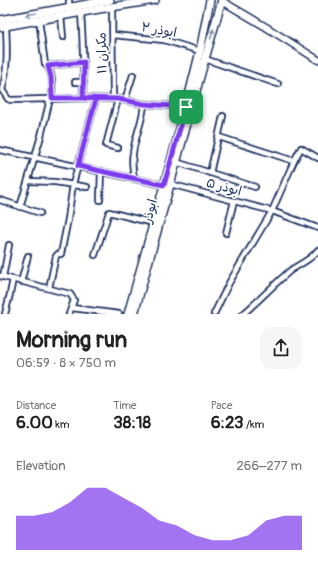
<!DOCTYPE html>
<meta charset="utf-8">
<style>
:root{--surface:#fff;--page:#f6f6f6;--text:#222;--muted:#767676;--accent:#7c3aed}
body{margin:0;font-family:Pangolin,"Playpen Sans Arabic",sans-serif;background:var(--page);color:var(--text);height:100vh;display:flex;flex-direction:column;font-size:15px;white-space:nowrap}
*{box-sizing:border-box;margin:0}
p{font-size:13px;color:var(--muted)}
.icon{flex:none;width:22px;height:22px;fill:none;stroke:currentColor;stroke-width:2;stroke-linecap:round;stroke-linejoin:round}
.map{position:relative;height:314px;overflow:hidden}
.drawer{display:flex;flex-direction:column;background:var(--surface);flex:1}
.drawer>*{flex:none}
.pin{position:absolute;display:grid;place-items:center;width:34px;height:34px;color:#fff;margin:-17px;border-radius:8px;box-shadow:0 2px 6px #0006}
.round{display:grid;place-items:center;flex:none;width:42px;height:42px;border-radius:12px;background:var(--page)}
.overview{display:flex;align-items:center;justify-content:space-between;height:68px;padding:0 16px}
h1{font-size:22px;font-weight:800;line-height:30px}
.stats{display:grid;grid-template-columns:repeat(3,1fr);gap:6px;height:68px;padding:4px 16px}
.stats div{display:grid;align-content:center}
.stats b{font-size:17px;font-weight:800}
.stats small{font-size:11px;font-weight:400}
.stats p{font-size:11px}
.chart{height:112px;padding:8px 16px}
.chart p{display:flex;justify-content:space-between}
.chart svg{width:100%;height:72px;margin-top:4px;fill:var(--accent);opacity:.7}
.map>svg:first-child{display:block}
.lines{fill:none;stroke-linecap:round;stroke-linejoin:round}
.minor-casing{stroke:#1b2f5e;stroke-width:8}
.tertiary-casing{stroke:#1b2f5e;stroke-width:9}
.secondary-casing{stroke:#1b2f5e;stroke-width:10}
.primary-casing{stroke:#1b2f5e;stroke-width:10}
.minor{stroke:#fff;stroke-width:4.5}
.tertiary{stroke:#fff;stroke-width:6}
.secondary{stroke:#fff;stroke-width:7}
.primary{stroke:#fff;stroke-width:7}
.oneway{fill:#8d97ae}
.route-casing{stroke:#fff;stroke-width:8}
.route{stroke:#7c3aed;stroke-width:5}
.labels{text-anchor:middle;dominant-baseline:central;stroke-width:3.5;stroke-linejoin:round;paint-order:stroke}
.street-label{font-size:13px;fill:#1b2f5e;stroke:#fff}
</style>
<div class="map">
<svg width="318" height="314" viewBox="0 0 318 314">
<rect width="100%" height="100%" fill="#fff"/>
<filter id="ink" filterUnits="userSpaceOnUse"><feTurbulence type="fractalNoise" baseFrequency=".025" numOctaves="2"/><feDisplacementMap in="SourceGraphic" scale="8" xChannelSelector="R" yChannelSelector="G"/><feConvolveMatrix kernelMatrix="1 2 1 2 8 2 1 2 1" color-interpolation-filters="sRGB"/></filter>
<g filter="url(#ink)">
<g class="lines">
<defs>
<g id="minor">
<path d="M69,7V0"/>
<path d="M112,7L113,99"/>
<path d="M81,12C83,41 84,69 83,98"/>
<path d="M61,16L63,37"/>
<path d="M39,20L45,64C54,71 52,88 52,99"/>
<path d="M113,35L164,40L200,51"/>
<path d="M205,59L278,84"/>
<path d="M48,66L84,62"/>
<path d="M75,82H84"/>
<path d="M2,90L8,99L11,100L83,98L118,99L144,104L186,107"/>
<path d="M2,90C8,70 7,47 6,26"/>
<path d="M118,99L106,145L118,148"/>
<path d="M125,100L133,75"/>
<path d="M219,137L294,161"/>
<path d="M0,150L164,185"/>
<path d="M176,162L255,187"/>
<path d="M210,173L223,116"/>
<path d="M134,178C133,170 131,161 133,153C135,136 143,121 144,104"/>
<path d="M28,181L55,182L87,187"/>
<path d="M170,184L272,211L318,228"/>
<path d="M0,200L40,213"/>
<path d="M100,200L101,171"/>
<path d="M20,207L41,136L50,99"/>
<path d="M226,233L234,201"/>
<path d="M95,255L109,212L153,223"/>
<path d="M0,276L70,294L74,300L69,314"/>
<path d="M3,277L9,245"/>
<path d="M21,282L28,256"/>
<path d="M49,288L56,256L58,254H61L68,219L73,184L96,99"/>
<path d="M72,308L119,314"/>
<path d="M5,314L10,294L13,279"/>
<path d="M214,314L229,283L272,211L294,161L301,148L318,158"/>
<path d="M243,314C260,300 274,284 291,270C300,264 312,259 318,250"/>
</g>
<path id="tertiary" d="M222,1L266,27L318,60"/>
<g id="secondary">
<path d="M128,314L186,107L200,51L210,0"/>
<path d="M134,314L205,59L222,0"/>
</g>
<g id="primary">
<path d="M0,20L110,0"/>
<path d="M0,27L99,9L155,0"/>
</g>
</defs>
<use href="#minor" class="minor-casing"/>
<use href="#tertiary" class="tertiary-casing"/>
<use href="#secondary" class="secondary-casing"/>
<use href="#primary" class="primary-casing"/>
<use href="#minor" class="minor"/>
<use href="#tertiary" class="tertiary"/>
<use href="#secondary" class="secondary"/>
<use href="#primary" class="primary"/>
</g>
<defs><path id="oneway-solid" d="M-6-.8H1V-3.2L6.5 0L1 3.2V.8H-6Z"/></defs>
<g class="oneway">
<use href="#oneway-solid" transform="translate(31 14) rotate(170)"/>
<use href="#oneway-solid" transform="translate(212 34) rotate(-73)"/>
</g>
</g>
<g class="lines" filter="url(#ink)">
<defs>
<path id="route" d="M186,107L144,104L118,99L83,98H52L51,77L48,66L84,62L83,98L96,99L78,166L164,185L186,107"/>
</defs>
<use href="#route" class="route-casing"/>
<use href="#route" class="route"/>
</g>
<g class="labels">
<g class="street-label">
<text transform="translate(159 30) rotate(10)">ابوذر ۲</text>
<text transform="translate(102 53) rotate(-91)">مکران ۱۱</text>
<text transform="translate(224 187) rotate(15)">ابوذر ۵</text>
<text transform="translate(150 211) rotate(-75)">ابوذر</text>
</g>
</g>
</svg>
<div class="pin" style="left:186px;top:107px;background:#1e9e55"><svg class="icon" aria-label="arrive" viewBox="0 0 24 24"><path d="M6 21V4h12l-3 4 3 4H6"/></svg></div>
</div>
<section class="drawer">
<div class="overview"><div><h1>Morning run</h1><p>06:59 · 8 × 750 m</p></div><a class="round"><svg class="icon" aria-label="share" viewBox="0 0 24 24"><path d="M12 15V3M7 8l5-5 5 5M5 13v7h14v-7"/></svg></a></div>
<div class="stats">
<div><p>Distance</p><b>6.00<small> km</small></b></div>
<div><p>Time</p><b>38:18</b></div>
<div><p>Pace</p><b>6:23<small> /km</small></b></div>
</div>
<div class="chart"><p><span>Elevation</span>266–277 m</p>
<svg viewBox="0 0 160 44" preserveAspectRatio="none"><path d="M0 44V23L10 23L20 21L30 15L40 6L50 6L60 12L70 18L80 26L90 29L100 35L110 38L120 38L130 35L140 26L150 23L160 23V44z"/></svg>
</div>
</section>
